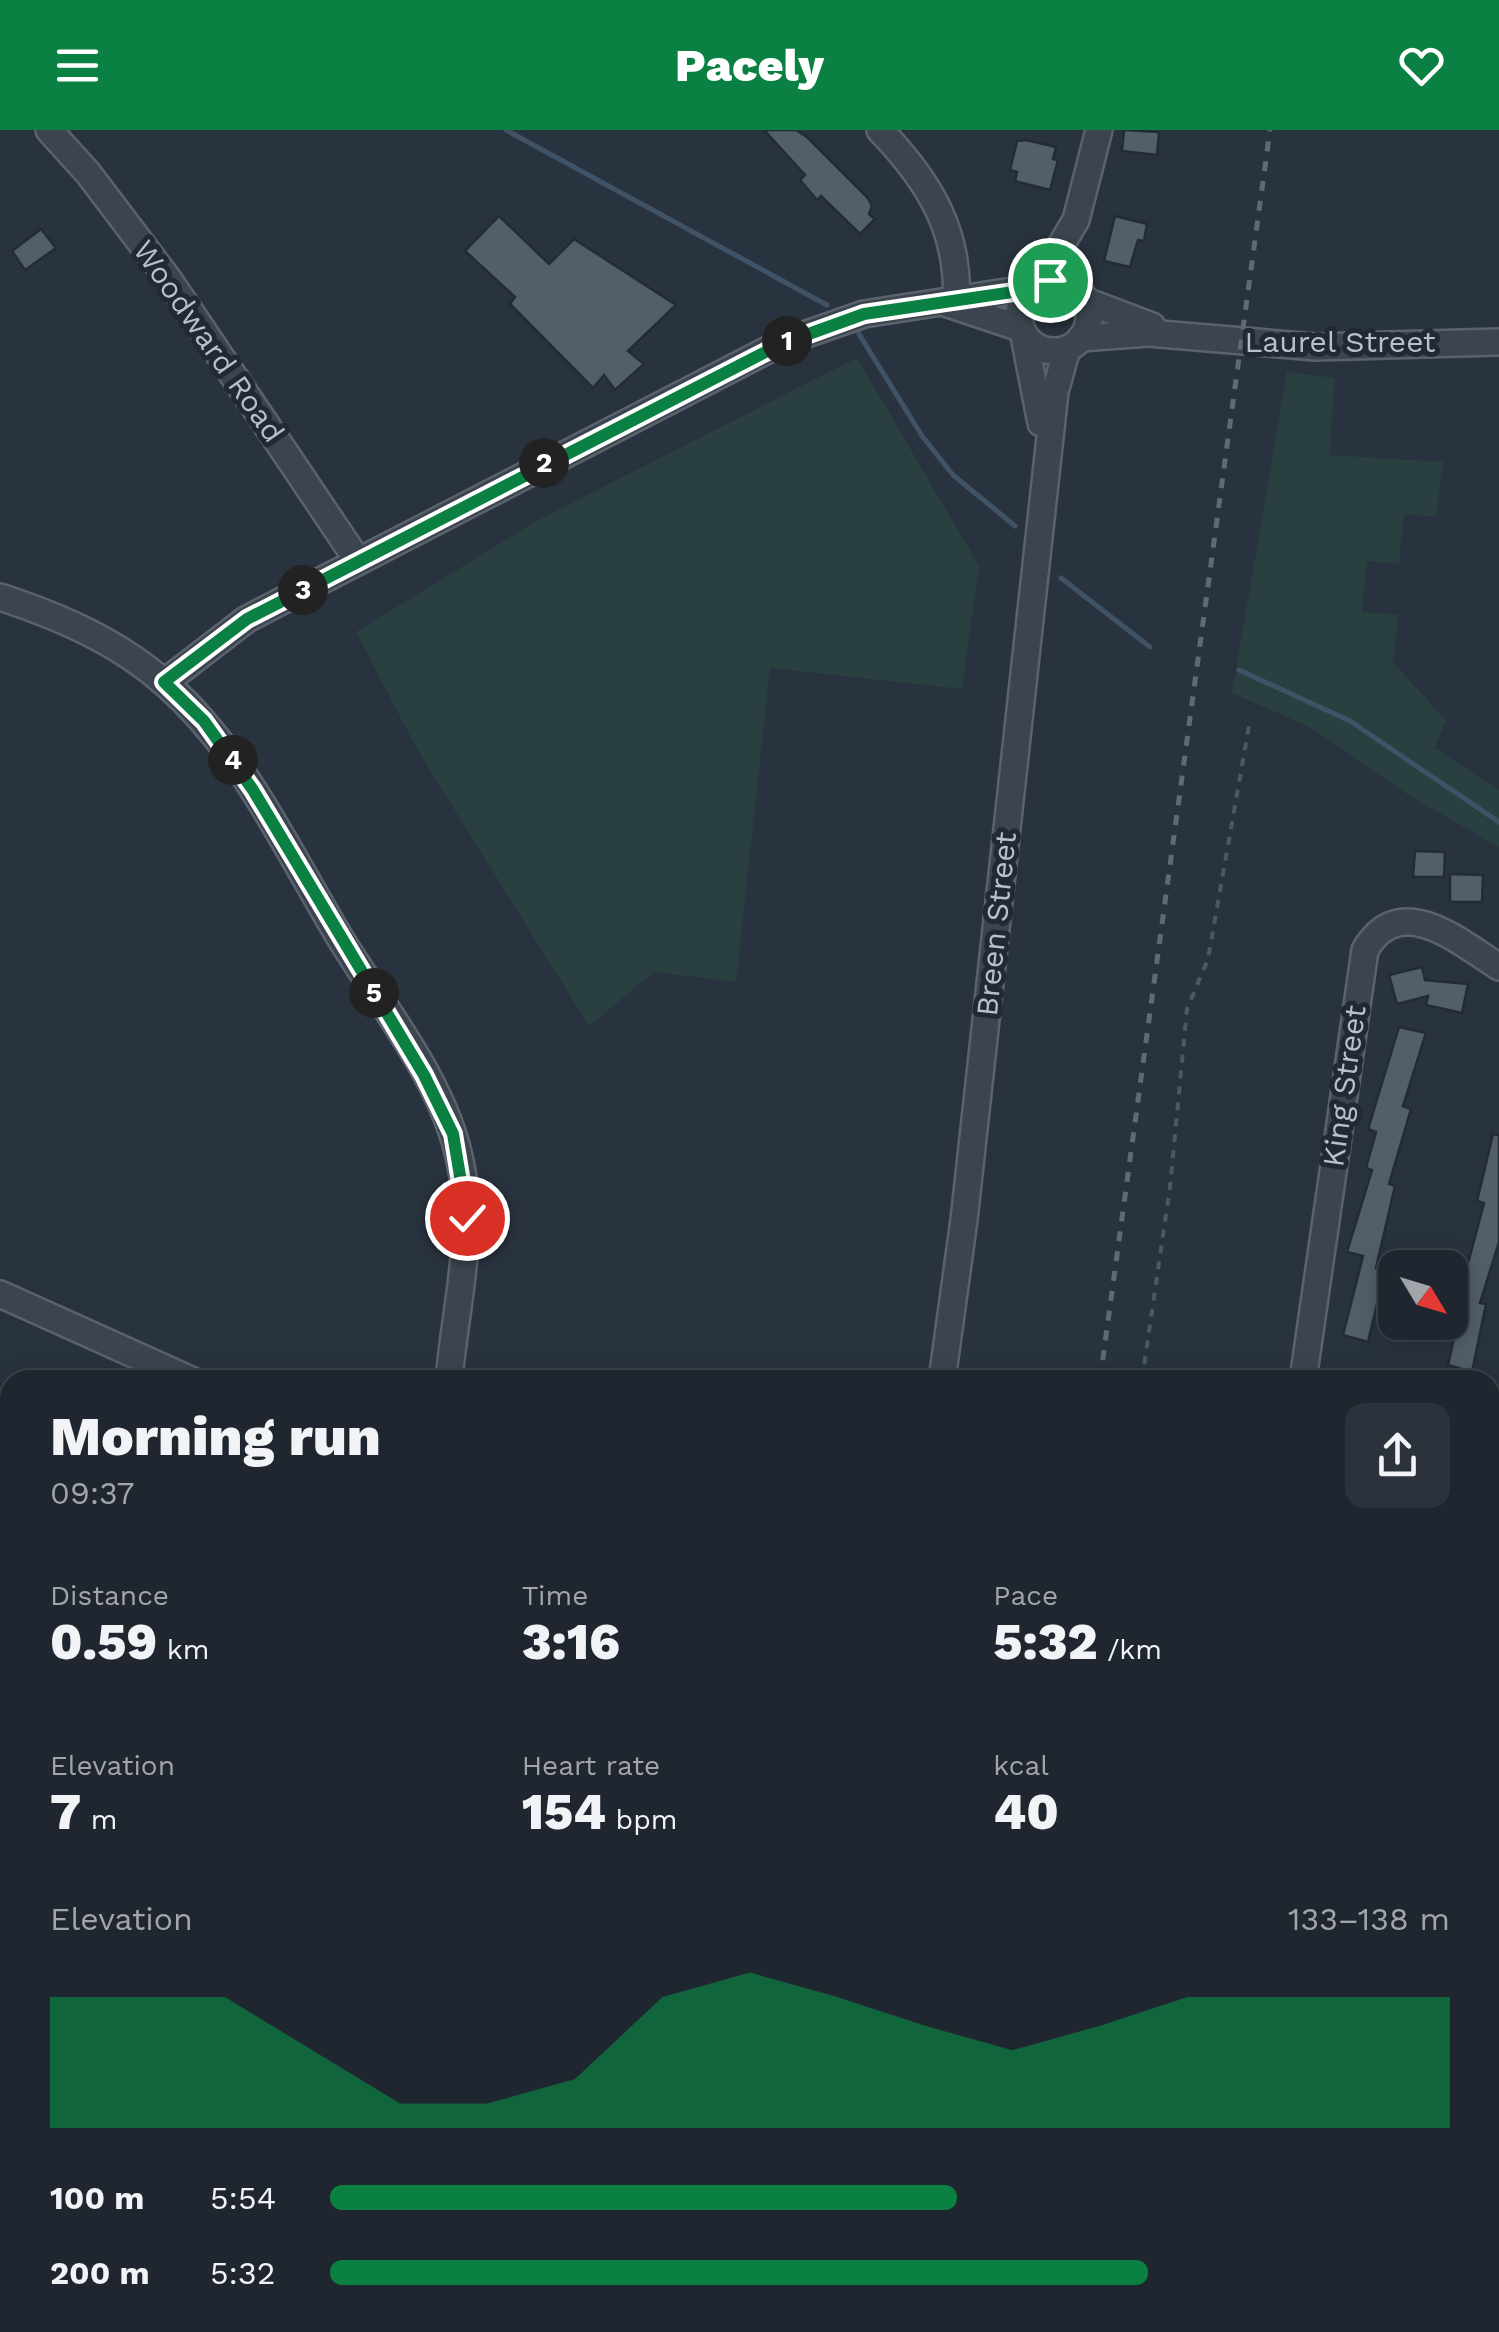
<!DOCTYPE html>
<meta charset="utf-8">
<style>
:root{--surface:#1f262f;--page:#2c323b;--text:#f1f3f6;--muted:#a1a5aa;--line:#3c434b;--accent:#0b8043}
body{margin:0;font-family:"Work Sans",sans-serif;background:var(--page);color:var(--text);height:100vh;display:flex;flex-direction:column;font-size:38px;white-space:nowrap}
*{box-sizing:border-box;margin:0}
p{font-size:32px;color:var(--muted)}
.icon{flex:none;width:55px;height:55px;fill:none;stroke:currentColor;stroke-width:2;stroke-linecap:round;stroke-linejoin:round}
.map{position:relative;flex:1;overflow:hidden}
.details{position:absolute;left:0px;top:1240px;width:1500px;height:962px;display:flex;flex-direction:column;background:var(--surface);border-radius:30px 30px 0 0;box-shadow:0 5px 25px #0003,0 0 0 2px var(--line)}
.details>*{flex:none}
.needle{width:65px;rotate:128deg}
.controls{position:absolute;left:1378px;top:1120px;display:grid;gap:20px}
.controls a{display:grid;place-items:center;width:90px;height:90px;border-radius:20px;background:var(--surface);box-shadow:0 5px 25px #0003,0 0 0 2px var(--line);font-size:50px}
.pin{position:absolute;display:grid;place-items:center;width:85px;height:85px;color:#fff;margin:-42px;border:5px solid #fff;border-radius:50%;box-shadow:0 2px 10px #0007}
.km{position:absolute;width:50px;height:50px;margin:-25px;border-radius:50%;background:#222;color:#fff;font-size:28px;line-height:50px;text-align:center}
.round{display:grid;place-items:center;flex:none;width:105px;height:105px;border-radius:20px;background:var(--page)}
.summary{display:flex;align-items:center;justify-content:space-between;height:170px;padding:0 50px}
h1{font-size:55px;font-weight:800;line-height:75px}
.figures{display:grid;grid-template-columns:repeat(3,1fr);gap:15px;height:170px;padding:10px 50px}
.figures div{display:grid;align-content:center}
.figures b{font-size:50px;font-weight:800}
.figures small{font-size:28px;font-weight:400}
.figures p{font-size:28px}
.chart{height:280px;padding:20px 50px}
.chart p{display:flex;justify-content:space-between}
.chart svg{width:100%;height:180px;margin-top:10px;fill:var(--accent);opacity:.7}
ul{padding:0 50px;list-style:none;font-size:32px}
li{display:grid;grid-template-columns:160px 120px 1fr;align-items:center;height:75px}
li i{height:25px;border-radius:12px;background:var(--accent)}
header{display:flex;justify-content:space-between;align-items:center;height:130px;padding:0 50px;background:var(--accent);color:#fff;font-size:45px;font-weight:800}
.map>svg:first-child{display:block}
.green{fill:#2a3f40}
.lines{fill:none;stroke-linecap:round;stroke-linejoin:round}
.stream{stroke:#405266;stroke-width:5}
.building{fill:#525e69;stroke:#232c36;stroke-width:2.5}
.minor-casing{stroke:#5a636c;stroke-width:30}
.path{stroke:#495b5d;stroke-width:4;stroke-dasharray:8 8;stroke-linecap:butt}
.minor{stroke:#3c454f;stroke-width:25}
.rail{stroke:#5f6a75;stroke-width:5;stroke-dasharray:10 10;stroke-linecap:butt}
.route-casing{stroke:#fff;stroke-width:20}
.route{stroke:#0b8043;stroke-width:12}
.labels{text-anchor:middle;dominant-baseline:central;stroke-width:10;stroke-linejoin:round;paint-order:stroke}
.street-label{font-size:30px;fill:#b9c0c9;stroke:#212a34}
</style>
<header><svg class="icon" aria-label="menu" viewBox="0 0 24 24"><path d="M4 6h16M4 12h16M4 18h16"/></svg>Pacely<svg class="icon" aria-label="heart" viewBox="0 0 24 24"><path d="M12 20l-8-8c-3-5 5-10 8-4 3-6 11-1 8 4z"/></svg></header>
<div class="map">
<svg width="1499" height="2202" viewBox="0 0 1499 2202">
<rect width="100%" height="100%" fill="#29333f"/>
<g class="green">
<path d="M857,228L979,436L962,559L770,538L736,852L654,842L589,896L418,621L356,502L538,390Z"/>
<path d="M1287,242L1335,248L1329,325L1443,332L1436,387L1404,384L1399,434L1367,431L1362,482L1398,485L1393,533L1446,590L1435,618L1499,660V717L1410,666L1310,597L1232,563Z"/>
</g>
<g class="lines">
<g class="stream">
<path d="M506,0L827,175"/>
<path d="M859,204L922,306L953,345L1015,396"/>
<path d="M1061,448L1150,517"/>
<path d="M1239,540L1350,591L1499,692"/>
</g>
</g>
<g class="building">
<path d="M764,0H796L807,7L867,67L872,76L869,84L875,89L860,104L821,66L817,70L800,50L805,45Z"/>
<path d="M1124,0L1159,2L1157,25L1122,21Z"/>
<path d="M1026,10L1056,17L1053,29L1058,30L1050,60L1015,51L1017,42L1010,40L1017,11Z"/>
<path d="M499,86L549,134L574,109L676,175L628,221L644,234L615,260L604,245L593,258L510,174L515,167L465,121Z"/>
<path d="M1115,86L1147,94L1144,111L1138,110L1130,137L1104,131Z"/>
<path d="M41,99L56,118L25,140L12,121Z"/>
<path d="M1415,721L1445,722L1444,747H1413Z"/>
<path d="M1450,744L1483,745L1482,772H1450Z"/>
<path d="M1422,837L1425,850L1468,854L1462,883L1426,875L1428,866L1397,874L1389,845Z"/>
<path d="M1399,897L1426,903L1403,976L1411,979L1389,1054L1395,1056L1376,1138L1385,1141L1368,1212L1343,1205L1363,1126L1347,1122L1372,1040L1366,1038L1376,1002L1368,999Z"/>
<path d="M1493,1004L1499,1005V1112L1480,1173L1486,1174L1472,1242L1448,1235L1456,1199L1451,1197L1484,1073L1477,1071Z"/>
</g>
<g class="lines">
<defs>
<g id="minor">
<path d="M49,0L88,43L169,150L358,431"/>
<path d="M880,0C929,51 961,102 956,176"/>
<circle cx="1054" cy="186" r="35"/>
<path d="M1038,154L1076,90L1099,0"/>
<path d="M1086,171L1152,196"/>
<path d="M945,173L1020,198"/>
<path d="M1024,206L1041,293"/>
<path d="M1081,208L1148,203L1315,217L1499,212"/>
<path d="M0,467C61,487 119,512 167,555C244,623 289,724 342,811C384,879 444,952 460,1031C476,1103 455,1178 449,1250"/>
<path d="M165,552L247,489L781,213L864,184L1032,158"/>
<path d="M0,1164L191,1250"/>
<path d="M942,1250L964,1090L1055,262L1067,219"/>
<path d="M1303,1250L1365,820C1400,760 1458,811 1499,837"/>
<path d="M1490,1462L1499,1412"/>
<path d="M0,1558L10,1564"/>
<path d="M1490,1833H1499"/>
<path d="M0,1893L10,1898"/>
<path d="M0,2105L10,2089"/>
<path d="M1163,2192L1165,2202"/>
<path d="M1454,2192L1455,2202"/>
<path d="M700,2202L702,2192"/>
<path d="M1053,2202L1056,2192"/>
</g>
</defs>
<use href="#minor" class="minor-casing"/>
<g class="path">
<path d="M1142,1250L1170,1057L1187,879L1208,829L1250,590"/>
<path d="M1490,1860L1499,1862"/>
</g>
<use href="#minor" class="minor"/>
<g class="rail">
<path d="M1100,1250L1270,0"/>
<path d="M849,2202L852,2192"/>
</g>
</g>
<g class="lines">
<defs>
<path id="route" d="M467,1088L453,1004L424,945L253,660L204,591L164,552L247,489L781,214L864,184L1020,161L1050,150"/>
</defs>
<use href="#route" class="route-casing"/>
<use href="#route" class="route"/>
</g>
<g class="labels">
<g class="street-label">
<text transform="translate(209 211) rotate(55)">Woodward Road</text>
<text x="1340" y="211">Laurel Street</text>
<text transform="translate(996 794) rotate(-84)">Breen Street</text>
<text transform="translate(1344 956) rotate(-82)">King Street</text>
</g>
</g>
</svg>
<div class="controls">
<a><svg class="needle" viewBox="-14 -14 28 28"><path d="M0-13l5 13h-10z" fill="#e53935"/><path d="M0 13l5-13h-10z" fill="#a1a5aa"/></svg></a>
</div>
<div class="pin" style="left:1050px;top:150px;background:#1e9e55"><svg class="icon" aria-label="arrive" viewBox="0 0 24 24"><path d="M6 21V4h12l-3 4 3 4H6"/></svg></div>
<div class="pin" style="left:467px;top:1088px;background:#d93025"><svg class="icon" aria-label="check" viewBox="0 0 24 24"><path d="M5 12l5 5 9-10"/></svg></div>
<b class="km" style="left:787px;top:211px">1</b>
<b class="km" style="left:544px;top:333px">2</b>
<b class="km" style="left:303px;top:460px">3</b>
<b class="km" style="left:233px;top:630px">4</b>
<b class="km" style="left:374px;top:863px">5</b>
<section class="details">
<div class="summary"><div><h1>Morning run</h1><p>09:37</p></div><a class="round"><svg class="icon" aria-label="share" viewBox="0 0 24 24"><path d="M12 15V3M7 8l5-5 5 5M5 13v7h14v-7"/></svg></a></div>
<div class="figures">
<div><p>Distance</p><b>0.59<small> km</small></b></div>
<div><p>Time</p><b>3:16</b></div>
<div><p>Pace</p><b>5:32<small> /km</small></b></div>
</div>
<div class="figures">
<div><p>Elevation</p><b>7<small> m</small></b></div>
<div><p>Heart rate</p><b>154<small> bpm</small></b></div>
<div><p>kcal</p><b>40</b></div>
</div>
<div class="chart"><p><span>Elevation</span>133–138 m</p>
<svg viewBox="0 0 160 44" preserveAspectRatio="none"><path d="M0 44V12L10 12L20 12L30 25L40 38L50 38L60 32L70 12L80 6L90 12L100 19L110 25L120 19L130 12L140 12L150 12L160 12V44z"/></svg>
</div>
<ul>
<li><b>100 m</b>5:54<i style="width:56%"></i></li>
<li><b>200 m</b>5:32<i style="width:73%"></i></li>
</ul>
</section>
</div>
